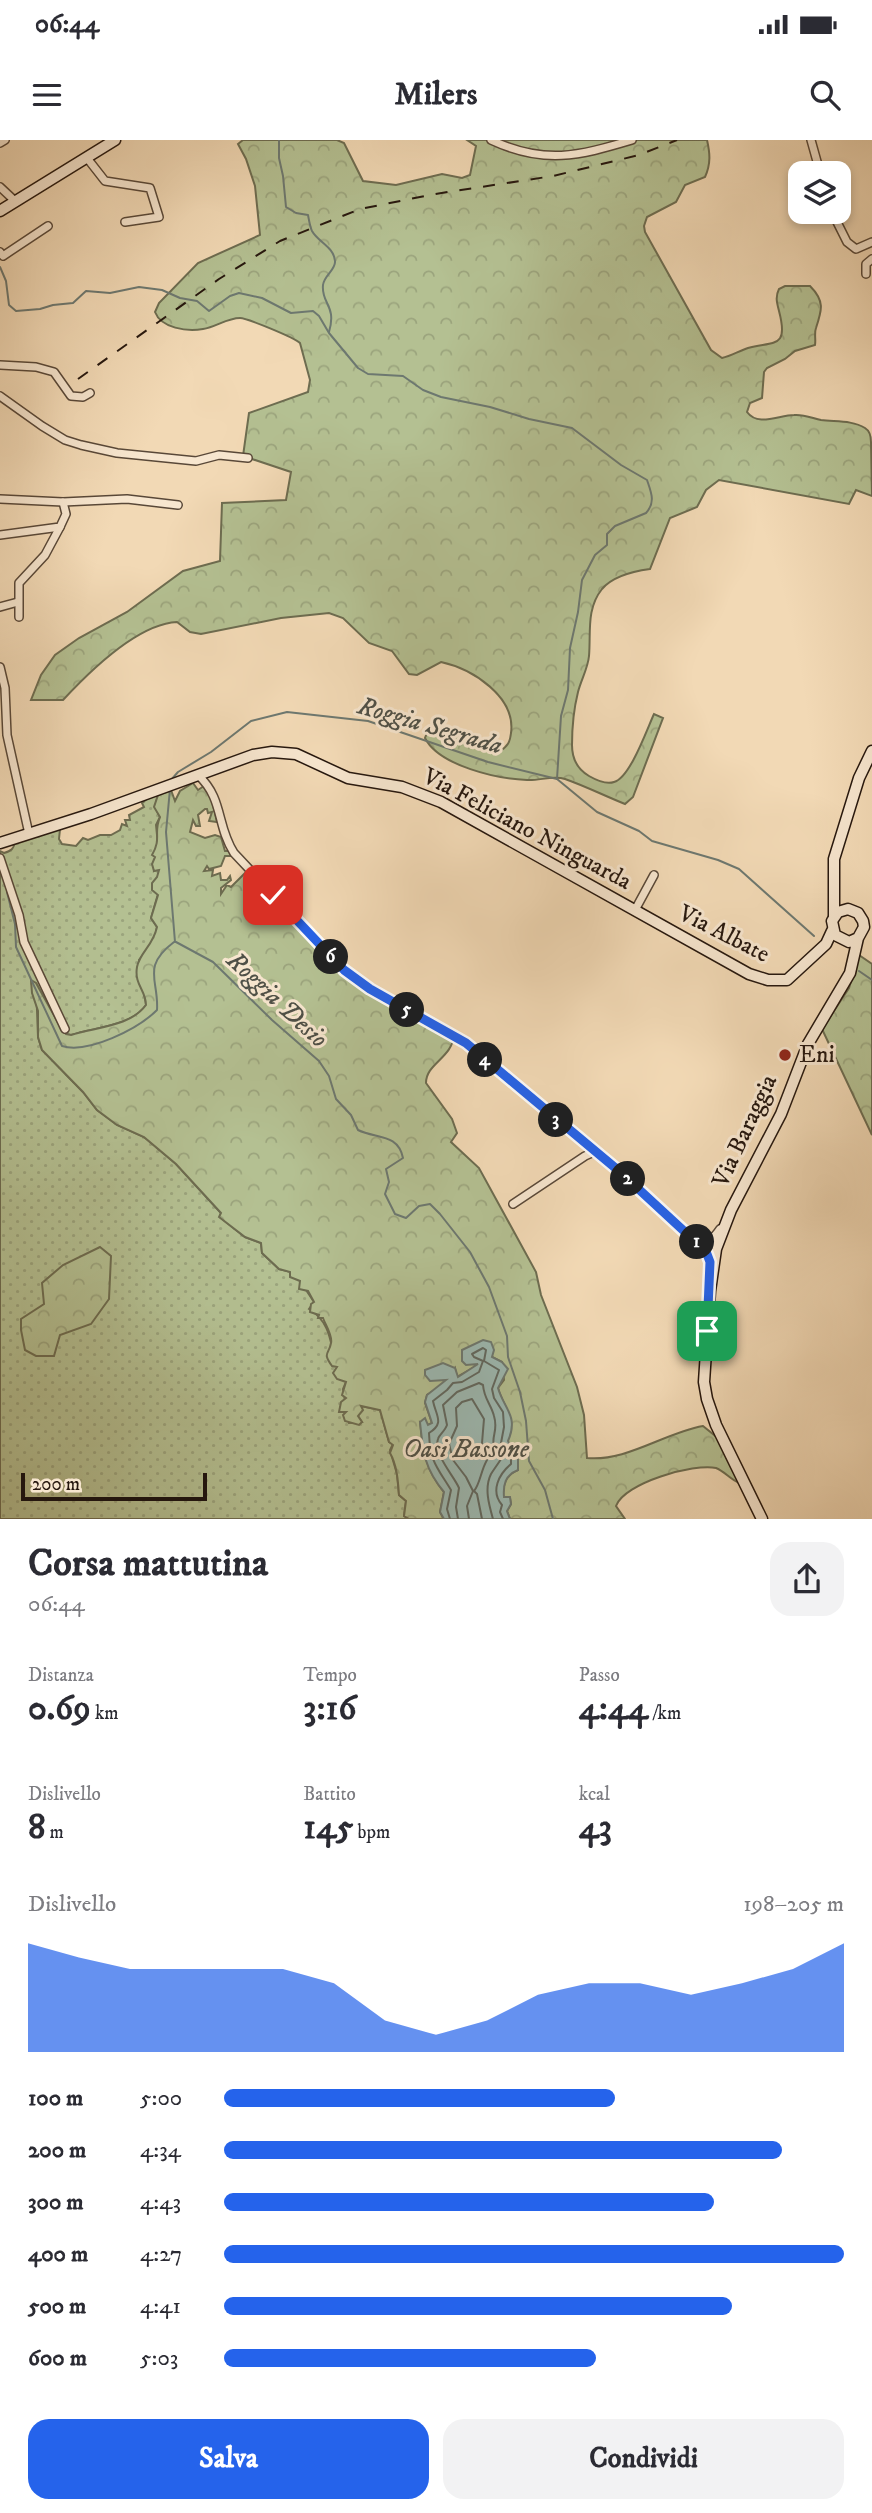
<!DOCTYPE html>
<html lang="it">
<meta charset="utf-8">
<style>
:root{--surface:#fff;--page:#f2f2f3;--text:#2b2b33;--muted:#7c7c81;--accent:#2563eb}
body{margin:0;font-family:"IM FELL DW Pica",serif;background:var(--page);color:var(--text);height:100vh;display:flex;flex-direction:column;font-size:26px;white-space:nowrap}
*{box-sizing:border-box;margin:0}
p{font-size:23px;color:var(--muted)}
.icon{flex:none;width:38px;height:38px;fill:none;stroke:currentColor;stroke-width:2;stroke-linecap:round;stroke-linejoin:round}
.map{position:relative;height:1379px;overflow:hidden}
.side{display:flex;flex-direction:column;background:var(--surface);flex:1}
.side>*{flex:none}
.tools{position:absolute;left:788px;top:21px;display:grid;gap:14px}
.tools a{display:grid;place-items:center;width:63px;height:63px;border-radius:14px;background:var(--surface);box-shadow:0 4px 10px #0003;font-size:35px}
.scale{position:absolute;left:21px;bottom:18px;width:186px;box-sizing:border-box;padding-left:7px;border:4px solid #26170e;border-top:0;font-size:19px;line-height:24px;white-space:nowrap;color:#26170e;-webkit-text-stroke:5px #f7e6cf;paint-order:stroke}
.pin{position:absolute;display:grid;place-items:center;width:60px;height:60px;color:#fff;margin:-30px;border-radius:14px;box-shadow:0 4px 10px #0006}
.km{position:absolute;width:35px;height:35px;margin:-18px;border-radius:50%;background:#222;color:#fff;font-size:19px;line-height:35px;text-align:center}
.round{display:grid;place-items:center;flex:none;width:74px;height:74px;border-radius:21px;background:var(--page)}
.head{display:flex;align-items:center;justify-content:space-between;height:119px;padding:0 28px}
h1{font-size:38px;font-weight:700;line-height:52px}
.metrics{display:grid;grid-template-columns:repeat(3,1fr);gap:10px;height:119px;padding:7px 28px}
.metrics div{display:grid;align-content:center}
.metrics b{font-size:35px;font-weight:700}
.metrics small{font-size:19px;font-weight:400}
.metrics p{font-size:19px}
.chart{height:196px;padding:14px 28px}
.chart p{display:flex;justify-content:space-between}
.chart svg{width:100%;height:126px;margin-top:7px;fill:var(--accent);opacity:.7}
.action{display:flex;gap:14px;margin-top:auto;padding:14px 28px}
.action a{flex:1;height:80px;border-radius:21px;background:var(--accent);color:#fff;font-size:28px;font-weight:700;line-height:80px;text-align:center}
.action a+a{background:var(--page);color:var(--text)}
ul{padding:0 28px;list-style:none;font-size:23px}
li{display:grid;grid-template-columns:112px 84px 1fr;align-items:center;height:52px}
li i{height:18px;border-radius:9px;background:var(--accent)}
.status{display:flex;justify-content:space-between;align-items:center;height:49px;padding:0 35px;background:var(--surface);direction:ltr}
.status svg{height:19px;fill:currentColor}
header{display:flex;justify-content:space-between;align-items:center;height:91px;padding:0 28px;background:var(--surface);font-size:32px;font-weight:700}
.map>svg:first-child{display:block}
.grass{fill:url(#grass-dots);stroke:#6d6c50;stroke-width:2}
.forest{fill:url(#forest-crowns);stroke:#6d6c50;stroke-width:2}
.water{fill:#9cb9b2;stroke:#6d7870;stroke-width:2}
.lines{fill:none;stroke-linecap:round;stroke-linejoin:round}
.shore{stroke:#616860;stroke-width:2}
.stream{stroke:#6d7870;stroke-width:2}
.street-casing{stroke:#594838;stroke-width:10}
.secondary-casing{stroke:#26170e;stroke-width:13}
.street{stroke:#f7e6cf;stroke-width:7}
.secondary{stroke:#f7e6cf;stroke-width:10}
.rail{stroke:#26170e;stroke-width:2;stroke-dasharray:12 12;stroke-linecap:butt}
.route-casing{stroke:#fff;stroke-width:14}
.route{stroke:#2563eb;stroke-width:9}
.poi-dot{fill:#8f2418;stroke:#f7e6cf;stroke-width:2.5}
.labels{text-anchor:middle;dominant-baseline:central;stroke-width:6;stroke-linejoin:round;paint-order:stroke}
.street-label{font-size:24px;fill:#26170e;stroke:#f7e6cf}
.poi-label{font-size:24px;fill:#26170e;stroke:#f7e6cf;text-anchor:start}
.water-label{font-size:26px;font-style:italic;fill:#4f5047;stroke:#f7e6cf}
</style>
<div class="status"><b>06:44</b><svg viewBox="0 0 49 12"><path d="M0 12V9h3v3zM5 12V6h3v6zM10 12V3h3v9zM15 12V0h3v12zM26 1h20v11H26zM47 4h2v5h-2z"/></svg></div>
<header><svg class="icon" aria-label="menu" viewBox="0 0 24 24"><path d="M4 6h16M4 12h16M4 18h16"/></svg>Milers<svg class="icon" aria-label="search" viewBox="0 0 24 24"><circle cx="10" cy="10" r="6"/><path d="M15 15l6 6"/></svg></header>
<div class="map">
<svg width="872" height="1379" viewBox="0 0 872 1379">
<defs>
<pattern id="grass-dots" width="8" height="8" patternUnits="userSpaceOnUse" patternTransform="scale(1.75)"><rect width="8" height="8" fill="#b4c092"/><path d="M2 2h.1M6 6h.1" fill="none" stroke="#9ba47d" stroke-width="1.8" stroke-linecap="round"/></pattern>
<pattern id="forest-crowns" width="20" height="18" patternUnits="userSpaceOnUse" patternTransform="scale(1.75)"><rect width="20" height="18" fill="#b4c092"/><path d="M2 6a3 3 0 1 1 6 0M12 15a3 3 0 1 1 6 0" fill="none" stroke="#9ba47d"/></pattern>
</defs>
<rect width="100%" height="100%" fill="#f2d9b5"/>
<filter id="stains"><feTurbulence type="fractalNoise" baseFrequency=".00286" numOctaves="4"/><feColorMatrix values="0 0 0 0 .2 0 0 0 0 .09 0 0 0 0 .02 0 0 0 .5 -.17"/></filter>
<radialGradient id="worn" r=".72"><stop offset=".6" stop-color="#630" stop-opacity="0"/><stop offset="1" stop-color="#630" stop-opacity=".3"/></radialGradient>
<path class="grass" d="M153,654L158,655L155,667L160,677L156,685L158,705L154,731L159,729L158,754L151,778L157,787L154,801L139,820L146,865C130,887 95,887 71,895L66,894L61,889L36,843L38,897L42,910L83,952L97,970L117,985L144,997L176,1024L221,1073L220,1077L245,1097L261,1103L262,1113L279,1129L291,1132L300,1141L314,1162L309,1169C340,1188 326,1221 346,1242L343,1249L349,1283L362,1282L358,1276L361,1266L380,1270L389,1302L393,1304L390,1310L397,1334L399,1355L406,1361L404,1376L409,1379H0V711L4,713C11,711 14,709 15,701L60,689L59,699L62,704L76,706L83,698L88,700L100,695H111L120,690L122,684L127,686L125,680H130L129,675L144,667L142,663Z"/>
<g class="forest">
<path d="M243,0H337L344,3L363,41L396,45L442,34L462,38L470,35L476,6L467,0H707C710,13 711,24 705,37L685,45L676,62L647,77L644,86L645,92L711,210L722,218C731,216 739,211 748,208C774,201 789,209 779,171C777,163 775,157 779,149L785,146H810C825,161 822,170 816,188C814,193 816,200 815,205L795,211L785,219L767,228L764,232L762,258L750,263L747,272C758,287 779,275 794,275C803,274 812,278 821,280C835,282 852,280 865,288C870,291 871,297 871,302L872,356L856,350L849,364L719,340L706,350L697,367L670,378L650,429C635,431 613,436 602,449C586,469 591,493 589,516C588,528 581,540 578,552C574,568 572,588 572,605C572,618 577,629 589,636C596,640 606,645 614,642C630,638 647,589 654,574L663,578L633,657L625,664C605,656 585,646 565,639C553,635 539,641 527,640C498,639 439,626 425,598L427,593C444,591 464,597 479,603C487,607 491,611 500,611C508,606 510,602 511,593C516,557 473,529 441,522L417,535L409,534L392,511L369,503L343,478L329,473L281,478L201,494L190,492L177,482C138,484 89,532 63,560H31L41,535L55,515L79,498L127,472L183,431L220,421L222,363L286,360L291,332L243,316L249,273L308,252L310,240L300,203C295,198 247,178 240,178C227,178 216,187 203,189C187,192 161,188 155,172L159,163L198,123L260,95L255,46L246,19L238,4Z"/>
<path d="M193,643L198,650L204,646L210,652L217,682L209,681L212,672L208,673L207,669H205L198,675L200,686H196L193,680L190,692L205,698L215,695L221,697L225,711H229L231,716H225L221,726L209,729L207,726L204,731L213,730L212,736L220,733L221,740H227L230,736L231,740L221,748V754L227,745L231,747L245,733L260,735L330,812L362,841L454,894C453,918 426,923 426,943L452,979L457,993L451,1002L479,1028L536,1132L541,1155L577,1247L584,1275L587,1318C626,1322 664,1293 703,1286L719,1299L739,1343C730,1339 724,1331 716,1328C694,1323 624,1343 616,1366L625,1379H510L507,1371L511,1364L510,1358H503C503,1345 505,1335 518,1330V1308L511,1307L507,1301C518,1278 503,1267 498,1248L504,1240L502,1222L492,1217L457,1237L455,1228L443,1245L427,1255L425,1263L432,1283L428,1285L420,1282C423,1311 425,1329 444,1352L440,1372L444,1379H409L404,1376L406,1361L399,1355C398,1341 397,1325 390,1313L393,1305L389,1302L380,1270L361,1266L363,1270L358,1276L362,1282L359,1285L345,1281L343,1275L346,1272H339L341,1262L346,1258L342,1255L346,1242L337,1239L333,1233L337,1227L332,1226C322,1212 329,1215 331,1203C333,1196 325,1184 323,1178H318L319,1175L310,1172L311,1164L314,1162L308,1151L299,1149L300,1141L290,1137V1132L279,1129L262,1113L261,1103L245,1097L219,1077L221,1073L176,1024L144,997L117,985L97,970L83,952L42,910L38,897V871L32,853L31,840L36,843L61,888L66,894L71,895C95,887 130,887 146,865C146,850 134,845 137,827C140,812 153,806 157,787L151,778L158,755L152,750V743L157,737L159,730L154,731L152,724L155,717L152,715C162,698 153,693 160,677L154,667L158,655L171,650L175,661L180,651Z"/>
<path d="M859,815L872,824V995L822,889L849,848Z"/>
<path d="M100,1107L111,1116L109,1159L91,1184L60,1195L54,1216H36L25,1210L21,1190V1179L44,1164L42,1143L63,1125Z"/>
</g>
<path class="water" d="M483,1200L491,1202L494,1210L492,1217L502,1222L508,1229L498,1248C504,1269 519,1276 508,1301L511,1307L518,1308V1330C505,1335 503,1345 504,1357H510L511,1364L507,1371L510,1379H444L440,1372L444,1352C424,1328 423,1312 420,1282L425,1278L428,1285L432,1283L425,1262L427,1255L446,1240L430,1241L425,1235V1230L443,1223L455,1228L458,1237L478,1224L466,1225L462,1221V1210Z"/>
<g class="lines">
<g class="shore">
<path d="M450,1379L447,1369L451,1350C437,1327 430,1322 429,1293C445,1283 436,1276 433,1261L447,1250L453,1243L462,1242L479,1232L483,1221L474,1217L472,1214L483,1208L486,1210L484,1221L499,1230L492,1249L494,1258L503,1272L504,1287L501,1303L511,1315V1324C499,1334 490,1351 502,1365L500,1372L503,1379"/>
<path d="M458,1379L456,1367L459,1348C454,1336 433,1314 438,1299C439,1295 445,1291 447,1285L443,1265L457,1252L479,1243L483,1245C484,1259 491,1264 494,1276C500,1296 485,1297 501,1319C498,1324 494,1329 491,1334C484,1348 489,1365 493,1379"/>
<path d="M469,1379L467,1366L473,1351L466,1337L453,1320L449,1304L457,1286L456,1268L462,1262L472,1259L484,1279L482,1303L487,1320C481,1330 480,1344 474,1351L477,1354L482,1379"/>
</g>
<g class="stream">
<path d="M279,0V18L283,36L286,67L296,73L308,75C309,80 310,87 312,91C318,102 334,107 335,121C336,130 324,135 323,145C321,164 337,165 329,192"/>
<path d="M0,127L6,141L9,165L16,171L40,169L53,165L73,163L86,151L110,153L139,147L162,150L180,158L197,161L209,171L230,156L239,153L262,158L291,173L313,171L319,176L329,193L358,228L368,234L403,236L423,250L441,257L490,267L529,279L572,288L621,325L647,340C651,352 656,362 646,373L615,386L607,394V405L595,415L582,440L578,472L570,508L568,550L561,576L557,639"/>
<path d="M171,640L178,632L211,612L251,581L287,572L368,581L488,622L557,639L597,672L639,691L652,701L718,720L739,729L814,796"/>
<path d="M170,649L166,692L175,802"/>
<path d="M7,752L15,784L16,807L62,906C88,914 138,889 157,870C159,840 141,827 174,802"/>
<path d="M176,802L213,822L272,880L319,921L329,936L336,959L351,975L358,990C376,999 398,993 403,1018L386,1029L389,1042L385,1054L395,1074L406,1078L419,1066L430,1064L440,1074L470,1112L489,1147L507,1196L508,1217L520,1252L526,1281L529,1321L545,1350L553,1379"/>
<path d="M859,831L872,840"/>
</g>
<defs>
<g id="street">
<path d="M491,0C545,25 578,16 632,0"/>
<path d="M811,0L818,25L824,33"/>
<path d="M0,3L5,0"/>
<path d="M87,18L105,41L150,48L159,77L125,82"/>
<path d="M0,47L16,62"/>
<path d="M832,72L847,102L856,109L872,102"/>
<path d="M0,112L3,116L48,86"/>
<path d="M866,134V124L872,119"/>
<path d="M0,225L36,227L54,232L71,256L83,257L90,253"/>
<path d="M0,256L42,286L65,300L81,305L117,313L196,321L219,315L248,318"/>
<path d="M0,359L63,362L127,359L178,365"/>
<path d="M0,395L60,387L66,374L63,362"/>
<path d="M0,467L18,462"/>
<path d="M19,477V443L45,415L60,387"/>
<path d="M0,527L5,548L7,595L29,694"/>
<path d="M198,635C224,659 216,685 234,713L344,830L370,849L465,903L619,1031L698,1104L707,1114L710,1129"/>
<path d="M0,718L19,775L24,802L65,889"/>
<path d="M635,770L654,735"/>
<path d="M513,1064L585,1016L594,1012"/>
<path d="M698,1104C709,1102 714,1098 720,1089"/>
</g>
<g id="secondary">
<path d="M0,71L115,0"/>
<path d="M0,703L91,674L253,615L272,612L296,614L348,638L402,647L441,662L749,834L768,840H787L826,804L832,791"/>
<path d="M834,776V719L859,638L872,611"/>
<path d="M762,1379L716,1285L707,1259L704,1242L710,1151L716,1109L731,1070L781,974L808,904L850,833L858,798L864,787L863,781L858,773L848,769L838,772L832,781L835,795L849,802L858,798"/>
</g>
</defs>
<use href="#street" class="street-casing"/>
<use href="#secondary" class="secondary-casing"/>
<use href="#street" class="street"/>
<use href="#secondary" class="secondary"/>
<path class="rail" d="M78,239L219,139L280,101L360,69L435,54L553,36L639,15L677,0"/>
</g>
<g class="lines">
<defs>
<path id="route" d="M273,755L344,830L370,849L466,903L619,1031L698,1104L707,1114L710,1122L707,1191"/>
</defs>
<use href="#route" class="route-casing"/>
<use href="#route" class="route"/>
</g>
<circle class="poi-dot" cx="785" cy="915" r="7"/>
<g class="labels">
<g class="street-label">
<text transform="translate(527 689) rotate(28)">Via Feliciano Ninguarda</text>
<text transform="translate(724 794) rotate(27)">Via Albate</text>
<text transform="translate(745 991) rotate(-65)">Via Baraggia</text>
</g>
<g class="poi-label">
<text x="799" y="915">Eni</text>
</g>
<g class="water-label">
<text transform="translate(430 586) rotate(16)">Roggia Segrada</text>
<text transform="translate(277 860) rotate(43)">Roggia Desio</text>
<text x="466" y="1309">Oasi Bassone</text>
</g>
</g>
<rect width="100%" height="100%" filter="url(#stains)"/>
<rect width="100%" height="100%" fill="url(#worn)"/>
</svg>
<div class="tools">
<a><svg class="icon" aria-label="layers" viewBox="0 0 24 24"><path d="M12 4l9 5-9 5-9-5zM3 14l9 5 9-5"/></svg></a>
</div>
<div class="scale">200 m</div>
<div class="pin" style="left:707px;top:1191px;background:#1e9e55"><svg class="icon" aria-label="arrive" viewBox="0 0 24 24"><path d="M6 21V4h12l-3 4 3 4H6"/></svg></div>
<div class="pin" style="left:273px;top:755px;background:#d93025"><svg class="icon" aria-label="check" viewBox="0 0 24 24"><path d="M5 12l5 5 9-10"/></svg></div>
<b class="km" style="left:697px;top:1102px">1</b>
<b class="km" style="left:628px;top:1039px">2</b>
<b class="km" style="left:556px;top:980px">3</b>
<b class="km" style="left:485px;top:920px">4</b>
<b class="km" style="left:407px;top:870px">5</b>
<b class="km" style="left:331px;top:817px">6</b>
</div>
<section class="side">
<div class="head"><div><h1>Corsa mattutina</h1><p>06:44</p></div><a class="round"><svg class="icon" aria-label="share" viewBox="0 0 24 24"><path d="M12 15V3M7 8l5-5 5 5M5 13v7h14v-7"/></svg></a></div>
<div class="metrics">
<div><p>Distanza</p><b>0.69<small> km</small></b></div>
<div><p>Tempo</p><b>3:16</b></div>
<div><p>Passo</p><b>4:44<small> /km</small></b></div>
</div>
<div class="metrics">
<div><p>Dislivello</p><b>8<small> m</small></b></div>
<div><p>Battito</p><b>145<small> bpm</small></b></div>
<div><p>kcal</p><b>43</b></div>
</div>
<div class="chart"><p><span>Dislivello</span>198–205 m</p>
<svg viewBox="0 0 160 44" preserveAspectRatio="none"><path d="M0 44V6L10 11L20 15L30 15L40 15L50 15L60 20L70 33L80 38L90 33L100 24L110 20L120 20L130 24L140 20L150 15L160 6V44z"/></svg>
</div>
<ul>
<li><b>100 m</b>5:00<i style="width:63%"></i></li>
<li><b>200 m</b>4:34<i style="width:90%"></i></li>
<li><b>300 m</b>4:43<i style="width:79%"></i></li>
<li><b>400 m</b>4:27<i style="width:100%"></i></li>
<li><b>500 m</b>4:41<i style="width:82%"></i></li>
<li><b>600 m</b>5:03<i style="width:60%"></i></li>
</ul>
<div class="action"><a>Salva</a><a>Condividi</a></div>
</section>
